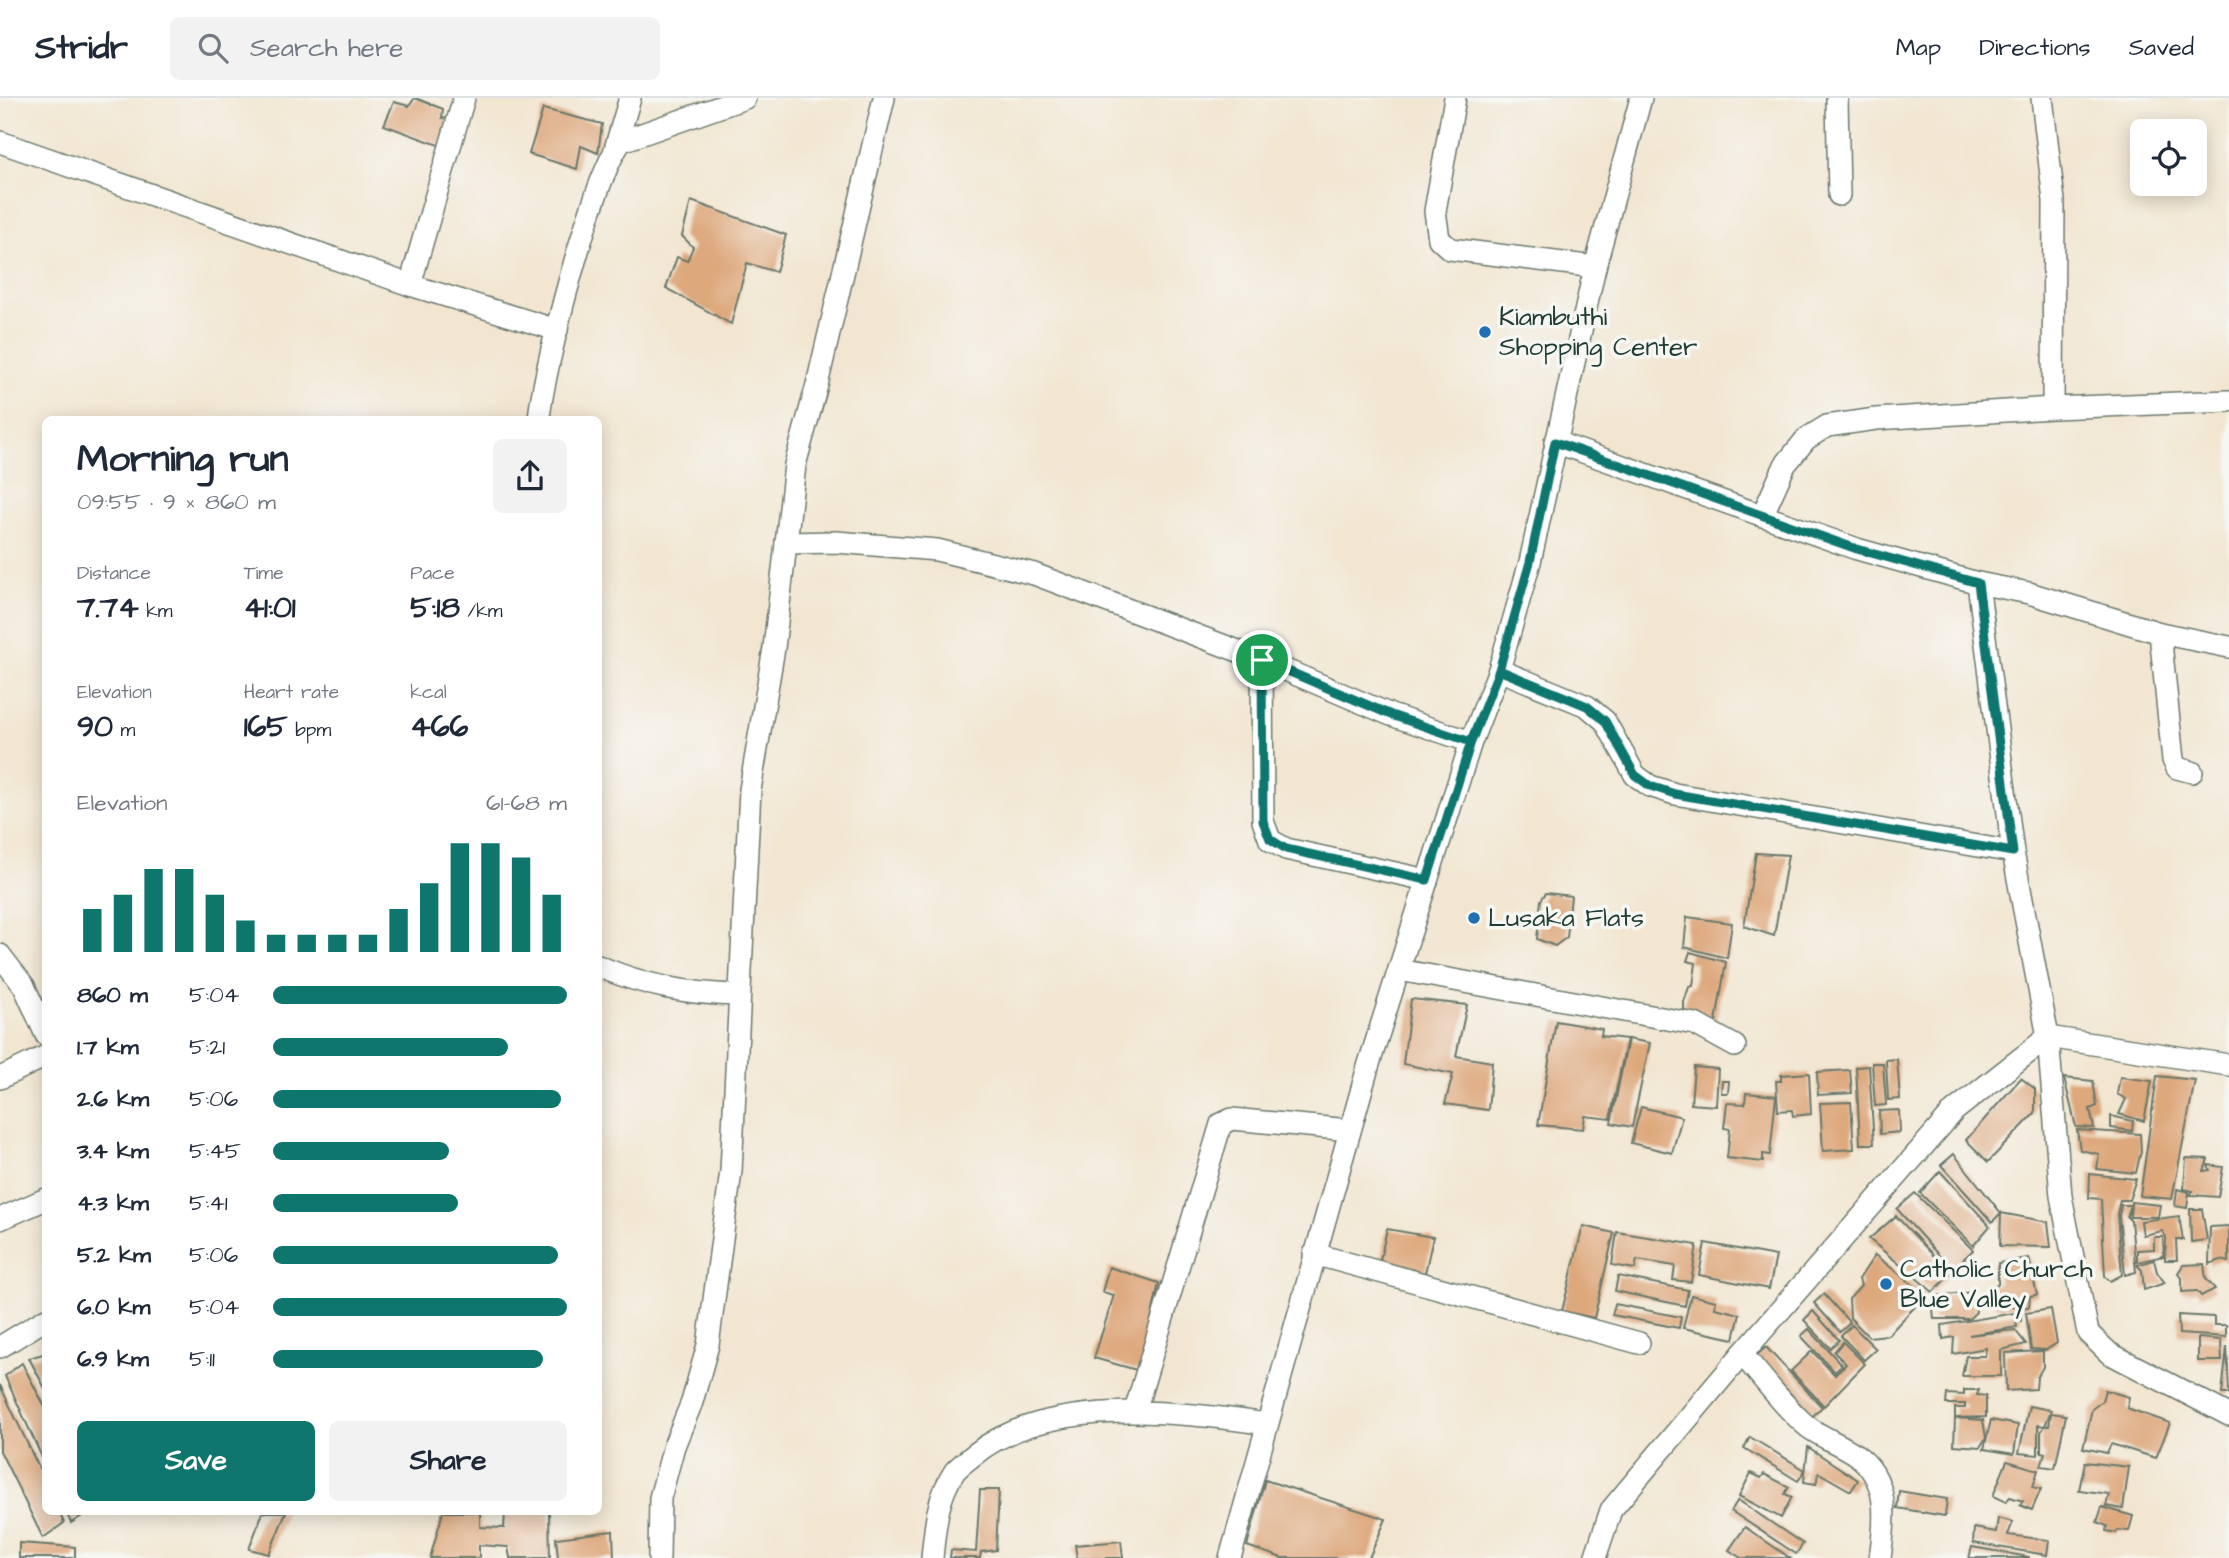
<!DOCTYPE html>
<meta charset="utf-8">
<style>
:root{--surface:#fff;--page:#f2f2f3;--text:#1f2937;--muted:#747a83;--line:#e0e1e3;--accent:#0f766e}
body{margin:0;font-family:"Architects Daughter",sans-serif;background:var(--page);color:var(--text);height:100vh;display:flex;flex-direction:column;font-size:26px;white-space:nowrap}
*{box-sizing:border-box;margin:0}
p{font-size:23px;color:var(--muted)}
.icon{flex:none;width:38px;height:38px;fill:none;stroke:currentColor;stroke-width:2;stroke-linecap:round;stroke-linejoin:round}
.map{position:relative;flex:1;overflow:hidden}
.drawer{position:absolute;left:42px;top:318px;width:560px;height:1099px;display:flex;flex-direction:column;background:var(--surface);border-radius:10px;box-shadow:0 4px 18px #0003}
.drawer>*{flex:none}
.tools{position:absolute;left:2130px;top:21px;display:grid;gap:14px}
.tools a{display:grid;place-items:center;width:77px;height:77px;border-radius:10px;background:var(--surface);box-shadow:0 4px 18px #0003;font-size:35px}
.pin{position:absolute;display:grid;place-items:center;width:60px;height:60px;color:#fff;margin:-30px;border:4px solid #fff;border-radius:50%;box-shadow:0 2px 7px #0007}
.round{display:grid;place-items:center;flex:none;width:74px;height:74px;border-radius:10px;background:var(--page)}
.summary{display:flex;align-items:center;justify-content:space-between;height:119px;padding:0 35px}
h1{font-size:38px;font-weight:800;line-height:52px}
.metrics{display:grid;grid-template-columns:repeat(3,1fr);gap:10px;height:119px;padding:7px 35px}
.metrics div{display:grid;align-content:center}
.metrics b{font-size:30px;font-weight:800}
.metrics small{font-size:19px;font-weight:400}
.metrics p{font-size:19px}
.chart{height:196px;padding:14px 35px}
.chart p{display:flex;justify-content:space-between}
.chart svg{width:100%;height:126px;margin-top:7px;stroke:var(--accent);stroke-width:6}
.primary-button{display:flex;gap:14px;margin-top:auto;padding:14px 35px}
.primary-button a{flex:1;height:80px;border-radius:10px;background:var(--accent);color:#fff;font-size:28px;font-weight:800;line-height:80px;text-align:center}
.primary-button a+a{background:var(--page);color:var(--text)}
ul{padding:0 35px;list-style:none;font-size:23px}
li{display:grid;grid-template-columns:112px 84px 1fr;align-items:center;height:52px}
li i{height:18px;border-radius:9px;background:var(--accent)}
header{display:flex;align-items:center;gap:42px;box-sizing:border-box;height:98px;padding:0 35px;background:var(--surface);border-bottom:2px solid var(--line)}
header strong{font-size:33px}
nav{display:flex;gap:38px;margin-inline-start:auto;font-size:24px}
.search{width:490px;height:63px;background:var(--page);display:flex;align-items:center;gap:18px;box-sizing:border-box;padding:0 24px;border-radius:10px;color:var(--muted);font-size:26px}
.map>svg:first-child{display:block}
.building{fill:#dea87d}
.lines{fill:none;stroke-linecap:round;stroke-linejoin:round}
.minor-casing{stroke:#69786b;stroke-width:24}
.minor{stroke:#fff;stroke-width:21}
.route-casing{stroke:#fff;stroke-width:14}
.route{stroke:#0f766e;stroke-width:9}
.poi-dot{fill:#1f6fb2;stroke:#f6f6f2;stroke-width:2.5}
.labels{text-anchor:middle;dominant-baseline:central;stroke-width:7;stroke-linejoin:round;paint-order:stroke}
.poi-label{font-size:26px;fill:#1f3d34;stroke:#f6f6f2;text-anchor:start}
</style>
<header>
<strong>Stridr</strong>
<div class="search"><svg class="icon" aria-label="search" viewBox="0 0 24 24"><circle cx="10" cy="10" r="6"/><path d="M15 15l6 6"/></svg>Search here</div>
<nav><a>Map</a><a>Directions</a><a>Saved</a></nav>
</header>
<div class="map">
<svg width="2229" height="1460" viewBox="0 0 2229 1460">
<rect width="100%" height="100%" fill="#f6f6f2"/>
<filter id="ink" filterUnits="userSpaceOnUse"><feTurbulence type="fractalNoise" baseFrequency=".0143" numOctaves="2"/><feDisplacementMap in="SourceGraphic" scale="14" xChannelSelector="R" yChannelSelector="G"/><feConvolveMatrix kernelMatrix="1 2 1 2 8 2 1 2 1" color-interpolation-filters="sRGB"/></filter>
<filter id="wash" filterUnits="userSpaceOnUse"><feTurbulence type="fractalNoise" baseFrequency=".00686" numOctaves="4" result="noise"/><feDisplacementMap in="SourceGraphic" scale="28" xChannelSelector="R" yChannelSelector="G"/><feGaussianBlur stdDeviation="1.57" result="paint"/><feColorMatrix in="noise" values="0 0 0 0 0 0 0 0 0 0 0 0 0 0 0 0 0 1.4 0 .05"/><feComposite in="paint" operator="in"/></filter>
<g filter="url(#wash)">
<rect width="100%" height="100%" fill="#f2e6d1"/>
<g id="blocks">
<g class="building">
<path d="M415,0L443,11L442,20L450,21L441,48L384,27L394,4L409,8Z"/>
<path d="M543,11L602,26L598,55L581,48L577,71L529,56Z"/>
<path d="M691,103L786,137L776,174L747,165L731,226L666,190L677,159L687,163L693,149L682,138Z"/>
<path d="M1756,755L1788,757L1774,838L1744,828Z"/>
<path d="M1546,795L1571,798L1567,839L1555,848L1537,841L1541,802Z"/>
<path d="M1687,819L1732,825L1727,860L1684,849Z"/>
<path d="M1690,854L1726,864L1715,930L1684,920V904L1689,889L1693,888L1696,865L1687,863Z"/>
<path d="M1411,901L1467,907L1456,958L1492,964L1488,1012L1445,1006L1453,976L1403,966Z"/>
<path d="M1556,923L1602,931L1601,938L1627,941L1610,1021L1585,1018L1583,1031L1538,1027Z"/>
<path d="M1628,941L1650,945L1632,1029L1611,1025Z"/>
<path d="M1897,961L1900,1001L1888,1002L1886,962Z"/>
<path d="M1872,965H1883L1886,1007L1875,1008Z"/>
<path d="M1869,968L1874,1046H1860L1856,969Z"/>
<path d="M1694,969L1718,971L1716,1008L1691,1006Z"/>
<path d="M1850,972L1852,995L1818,997L1817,974Z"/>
<path d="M1809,975L1811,1016L1793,1018L1792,1012L1778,1013L1776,983H1781V977Z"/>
<path d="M2157,978L2195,982L2172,1101L2140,1098Z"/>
<path d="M2120,979L2152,983L2144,1023L2119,1016L2126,1001L2117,996Z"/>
<path d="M2021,980L2035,991V1015L1988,1064L1966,1042Z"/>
<path d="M2064,980L2093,983L2097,1008L2090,1011L2094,1030L2076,1029Z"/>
<path d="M1722,983H1729L1728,995H1721Z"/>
<path d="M1746,995L1776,998L1770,1057L1763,1056V1064L1727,1060L1730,1031L1724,1030L1727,1005L1745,1006Z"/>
<path d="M1851,1004L1854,1051L1823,1053L1820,1005Z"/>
<path d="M1641,1009L1682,1019L1672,1055L1631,1045Z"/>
<path d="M1899,1012L1900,1034L1880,1036L1879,1013Z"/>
<path d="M2111,1018L2133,1023L2132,1033L2111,1030Z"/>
<path d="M2077,1032L2140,1036L2141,1053L2136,1075L2097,1071L2099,1056L2080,1052Z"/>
<path d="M1954,1056L2001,1115L2048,1124L2051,1149L2000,1148L2001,1115L1992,1124L1941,1067Z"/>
<path d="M2186,1060L2208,1061L2204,1073L2210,1072L2208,1067L2223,1069L2218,1099L2190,1097L2193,1093L2184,1091Z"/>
<path d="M1940,1073L1990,1128L1973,1148L1920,1095Z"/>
<path d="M2090,1076L2136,1081L2129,1102H2120L2117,1116L2122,1177L2110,1183L2105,1179L2101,1101L2089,1100Z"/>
<path d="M2177,1091L2189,1094L2187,1110L2175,1108Z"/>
<path d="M1915,1095L1973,1152L1952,1172L1897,1111Z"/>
<path d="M2131,1104L2160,1107L2158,1119H2130L2131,1107L2127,1119L2131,1123L2136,1174L2125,1177L2119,1118L2121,1107H2131Z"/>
<path d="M2190,1111H2202L2207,1142L2191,1144Z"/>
<path d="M1896,1118L1951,1176L1933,1194L1869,1141Z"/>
<path d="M2179,1118L2183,1142H2176L2177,1162H2165L2166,1139L2162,1133L2143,1137L2141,1123Z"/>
<path d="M1583,1128L1614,1135L1594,1220L1562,1213Z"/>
<path d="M2229,1128V1164L2221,1162L2209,1166L2210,1129Z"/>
<path d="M1387,1131L1433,1139L1425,1175L1379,1166Z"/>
<path d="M1617,1134L1697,1147L1691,1184L1673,1182L1675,1168L1637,1162L1635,1171L1612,1167Z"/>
<path d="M2154,1139H2163L2164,1158L2137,1164V1152L2154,1151Z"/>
<path d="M1705,1145L1776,1158L1769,1191L1699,1177Z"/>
<path d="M1875,1157L1926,1197L1888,1237L1869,1239L1850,1220L1849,1201L1861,1188L1859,1181Z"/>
<path d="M2029,1160L2037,1197L2030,1198L2029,1209H2001L1989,1204V1189L1998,1186V1165Z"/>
<path d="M2154,1162L2157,1174L2165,1185L2144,1192L2142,1172L2137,1167Z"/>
<path d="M2204,1166L2206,1181L2215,1191L2201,1198L2197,1193L2182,1194V1180L2178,1175L2183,1167Z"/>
<path d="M1109,1169L1159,1185L1140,1273L1094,1260L1114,1197L1102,1194Z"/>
<path d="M1618,1178L1688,1192L1685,1208L1615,1193Z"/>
<path d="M1973,1194L1976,1214L1969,1221H1934L1933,1210L1938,1209L1936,1198Z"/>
<path d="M1824,1196L1850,1225L1840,1234L1814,1205Z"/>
<path d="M1691,1197L1716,1203L1715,1210L1740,1216L1734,1241L1683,1230Z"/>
<path d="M1615,1206L1681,1219L1679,1230L1612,1217Z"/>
<path d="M2051,1211L2057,1245L2046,1252L2031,1251L2026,1215Z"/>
<path d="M1813,1213L1839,1242L1830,1250L1804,1222Z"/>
<path d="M2021,1214V1223H2016L2017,1229L1969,1237L2015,1232L2026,1246L2001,1252V1278H1962L1966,1258H1985L1986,1250L1953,1256L1954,1239L1943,1241L1942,1227Z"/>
<path d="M2178,1217L2214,1219V1227H2226V1239L2179,1236Z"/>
<path d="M1852,1227L1876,1251L1864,1262L1841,1238Z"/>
<path d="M1809,1231L1842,1267L1835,1274L1801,1238Z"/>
<path d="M2198,1240L2221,1242L2222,1263H2198Z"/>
<path d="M1843,1244L1865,1266L1824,1308L1791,1273L1812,1253L1835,1277L1846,1266L1834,1254Z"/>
<path d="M2227,1248L2229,1296H2222Z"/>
<path d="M1766,1249L1822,1309L1812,1319L1756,1258Z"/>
<path d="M2043,1253V1269L2037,1279L2036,1291L2006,1293L2005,1255Z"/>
<path d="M46,1255V1292L29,1260Z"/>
<path d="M22,1265L46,1311V1368L5,1278Z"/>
<path d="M0,1287L46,1385V1414H59L64,1425L43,1440L0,1353Z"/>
<path d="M1964,1292H1979L1977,1297L1986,1298V1319L1955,1320V1310H1965V1306H1946L1947,1296L1964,1297Z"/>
<path d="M2105,1292L2129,1299L2127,1310L2170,1325L2156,1360L2111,1346L2107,1355L2083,1350L2092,1311L2102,1303Z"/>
<path d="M2029,1308L2051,1312L2045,1328L2038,1327V1357L2019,1355Z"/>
<path d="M2051,1315L2066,1317L2055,1370L2041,1368L2045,1355L2041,1354V1334L2045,1328H2049Z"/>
<path d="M1955,1320L1983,1322L1986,1340L1980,1349L1954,1347Z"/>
<path d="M1991,1322L2018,1327L2014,1356L1984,1351Z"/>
<path d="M1750,1339L1805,1372L1798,1383L1744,1350Z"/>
<path d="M1808,1349L1858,1382L1851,1393L1819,1375L1816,1386L1804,1384Z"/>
<path d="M2007,1363L2038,1372L2033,1389L2041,1391L2032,1412L2020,1407L2023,1403L2010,1399L2006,1404L1993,1398Z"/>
<path d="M2085,1364L2129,1369L2123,1411L2106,1408L2109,1396L2079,1392Z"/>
<path d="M1751,1375L1761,1380L1764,1376L1789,1389L1785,1396L1792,1399L1781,1420L1739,1398Z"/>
<path d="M1265,1382L1386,1421L1369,1460H1282L1247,1448Z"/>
<path d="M980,1392H999L996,1452L981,1454L980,1460H950L951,1452L976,1454Z"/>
<path d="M1899,1393L1947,1401L1945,1418L1897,1410Z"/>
<path d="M1738,1402L1803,1446L1796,1456L1731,1413Z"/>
<path d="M2102,1409L2133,1418L2129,1433L2118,1432L2116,1435L2106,1433L2107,1428L2097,1424Z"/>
<path d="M66,1414H88L71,1425Z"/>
<path d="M263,1414H286L269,1456L249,1451Z"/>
<path d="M443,1414H480V1429L504,1430L505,1414H549L550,1460H510L508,1449L479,1447V1460H430Z"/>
<path d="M1998,1420L2013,1424L2008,1437L2049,1442L2047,1457L1973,1445L1974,1430L1996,1434Z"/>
<path d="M1745,1429L1790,1460H1741L1729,1452Z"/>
<path d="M613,1433L614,1460H558L556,1440Z"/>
<path d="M1121,1443L1123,1460H1077L1075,1447Z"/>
<path d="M19,1445L75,1449V1460H19Z"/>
<path d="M1972,1449L2029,1459V1460H1969Z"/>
</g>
</g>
</g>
<g filter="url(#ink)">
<use href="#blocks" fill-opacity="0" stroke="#69786b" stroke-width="2"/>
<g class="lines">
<defs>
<g id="minor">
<path d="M464,0L410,187L557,232"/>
<path d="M1455,0L1435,113L1439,141L1450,151L1595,169"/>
<path d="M1837,0L1839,97"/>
<path d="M2042,0L2054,103L2053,310"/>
<path d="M0,44L410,187"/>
<path d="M615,51L630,0"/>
<path d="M539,322C542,275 594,74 622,43L745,0"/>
<path d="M1555,344L1857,451L1978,485L2029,495L2160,535L2229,549"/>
<path d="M1762,418L1785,367L1806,341L1827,328L1876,321L2053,310L2229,303"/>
<path d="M786,445L836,444L937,452L1034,476L1262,562L1391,617L1471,644"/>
<path d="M1978,485L2013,754L2048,939L2061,1098L2088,1235L2109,1255L2229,1317"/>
<path d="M2160,535L2173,662L2177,670L2192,674"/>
<path d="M1262,562L1263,723L1270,742L1286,751L1427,782"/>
<path d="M1499,572L1587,608L1605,623L1635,677L1650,688L1675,696L2013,754"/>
<path d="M0,857L24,888L46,937"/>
<path d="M598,868C645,888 688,896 739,897"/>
<path d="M1399,872L1695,926L1735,948"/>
<path d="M0,980L46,958"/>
<path d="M0,1121L46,1101"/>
<path d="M1314,1156L1639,1245"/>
<path d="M0,1249L46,1221"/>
<path d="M1135,1313L1221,1026L1232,1021L1350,1032"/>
<path d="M659,1460L660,1400L674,1348L692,1304L708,1247L731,1073L750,692L774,550L795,367L817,287L884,0"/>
<path d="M932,1460C935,1429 937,1399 955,1373C960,1367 969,1361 975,1356C1047,1298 1180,1313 1266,1326"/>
<path d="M1230,1460L1368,969L1471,644L1499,572L1530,464L1595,169L1641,0"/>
<path d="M1595,1460L1611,1412L1742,1256"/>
<path d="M1880,1460C1885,1422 1891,1381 1855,1356C1840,1346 1823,1340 1808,1329C1784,1309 1763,1280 1742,1256L1954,1013L2048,939L2229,967"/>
</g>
</defs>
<use href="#minor" class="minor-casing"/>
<use href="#minor" class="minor"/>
</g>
</g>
<g class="lines" filter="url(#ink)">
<defs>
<path id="route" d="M1262,562L1391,617L1471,644L1499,572L1587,608L1605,623L1635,677L1650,688L1675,696L2013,754L1978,485L1857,451L1555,344L1530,464L1499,572L1471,644L1427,782L1286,751L1270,741L1263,723L1262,562"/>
</defs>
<use href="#route" class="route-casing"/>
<use href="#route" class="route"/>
</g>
<g class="poi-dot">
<circle cx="1485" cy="234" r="7"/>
<circle cx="1474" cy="820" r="7"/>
<circle cx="1886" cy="1186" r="7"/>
</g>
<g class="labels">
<g class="poi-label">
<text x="1499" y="219">Kiambuthi<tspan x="1499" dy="30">Shopping Center</tspan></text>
<text x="1488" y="820">Lusaka Flats</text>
<text x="1900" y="1171">Catholic Church<tspan x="1900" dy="30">Blue Valley</tspan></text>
</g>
</g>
</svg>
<div class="tools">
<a><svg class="icon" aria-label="locate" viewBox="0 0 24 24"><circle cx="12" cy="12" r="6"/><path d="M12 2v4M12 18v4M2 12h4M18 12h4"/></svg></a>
</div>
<div class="pin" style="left:1262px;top:562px;background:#1e9e55"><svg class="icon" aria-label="arrive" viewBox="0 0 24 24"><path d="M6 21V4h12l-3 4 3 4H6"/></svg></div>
<section class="drawer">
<div class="summary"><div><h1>Morning run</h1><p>09:55 · 9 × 860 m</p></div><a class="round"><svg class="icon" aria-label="share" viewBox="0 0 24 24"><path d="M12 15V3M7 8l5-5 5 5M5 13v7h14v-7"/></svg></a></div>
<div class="metrics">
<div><p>Distance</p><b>7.74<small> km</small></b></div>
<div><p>Time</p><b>41:01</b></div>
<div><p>Pace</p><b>5:18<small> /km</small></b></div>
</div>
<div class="metrics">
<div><p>Elevation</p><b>90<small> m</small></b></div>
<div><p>Heart rate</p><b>165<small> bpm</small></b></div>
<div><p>kcal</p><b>466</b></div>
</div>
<div class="chart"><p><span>Elevation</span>61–68 m</p>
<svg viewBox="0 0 160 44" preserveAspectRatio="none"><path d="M5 44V29M15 44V24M25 44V15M35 44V15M45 44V24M55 44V33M65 44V38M75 44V38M85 44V38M95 44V38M105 44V29M115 44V20M125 44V6M135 44V6M145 44V11M155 44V24"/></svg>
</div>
<ul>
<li><b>860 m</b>5:04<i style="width:100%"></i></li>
<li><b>1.7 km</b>5:21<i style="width:80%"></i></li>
<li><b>2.6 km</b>5:06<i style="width:98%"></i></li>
<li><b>3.4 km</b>5:45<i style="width:60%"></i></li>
<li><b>4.3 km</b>5:41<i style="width:63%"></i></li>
<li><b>5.2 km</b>5:06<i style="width:97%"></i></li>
<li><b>6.0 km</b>5:04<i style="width:100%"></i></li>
<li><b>6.9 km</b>5:11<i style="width:92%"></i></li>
</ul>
<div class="primary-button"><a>Save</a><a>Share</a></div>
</section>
</div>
